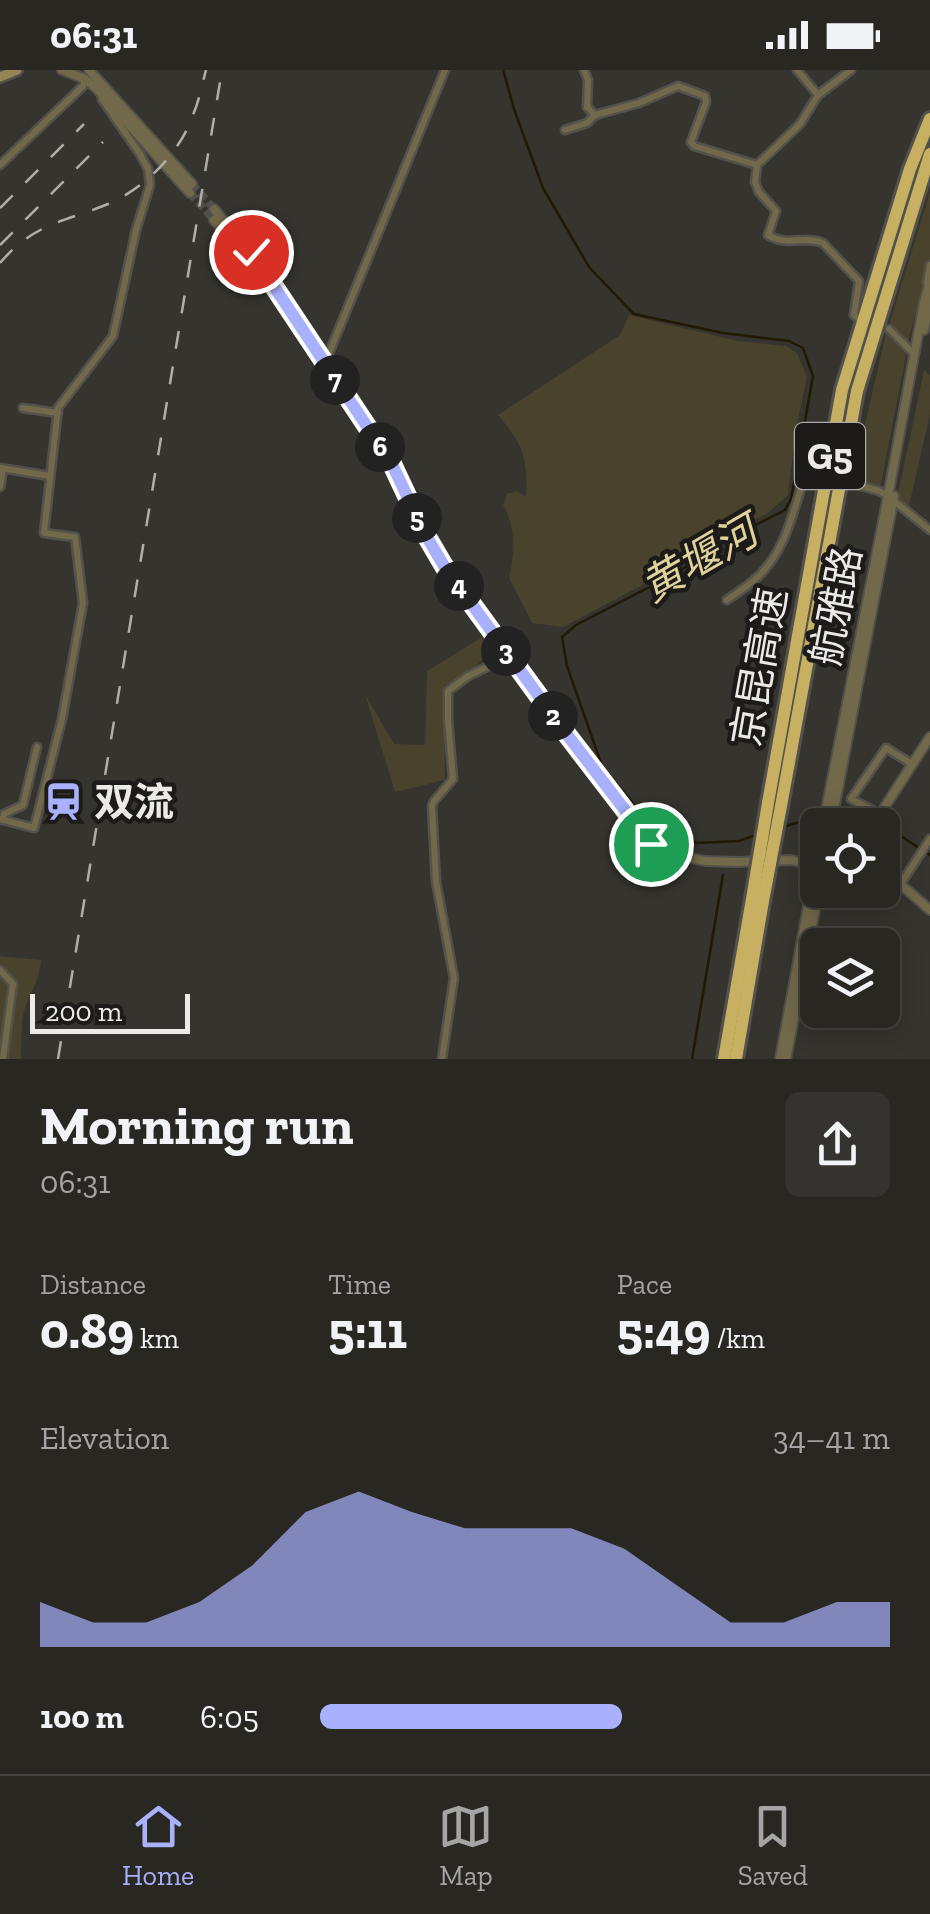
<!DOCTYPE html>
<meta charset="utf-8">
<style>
:root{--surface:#282722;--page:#34332f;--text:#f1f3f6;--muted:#a5a5a5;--line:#444440;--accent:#a9b0fc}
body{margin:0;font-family:"Zilla Slab","Noto Sans SC",serif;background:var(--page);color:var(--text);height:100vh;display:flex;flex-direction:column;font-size:38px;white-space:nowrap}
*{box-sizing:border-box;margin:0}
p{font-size:32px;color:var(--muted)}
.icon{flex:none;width:55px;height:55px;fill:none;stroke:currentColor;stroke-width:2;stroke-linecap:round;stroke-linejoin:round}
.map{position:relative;height:989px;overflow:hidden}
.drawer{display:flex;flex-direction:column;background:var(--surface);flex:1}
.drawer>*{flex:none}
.fabs{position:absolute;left:800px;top:738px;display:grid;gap:20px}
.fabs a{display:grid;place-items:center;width:100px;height:100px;border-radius:15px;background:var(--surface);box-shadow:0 5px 25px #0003,0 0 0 2px var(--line);font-size:50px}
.scale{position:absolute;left:30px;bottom:25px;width:160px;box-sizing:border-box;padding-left:10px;border:5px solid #ebeae6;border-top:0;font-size:28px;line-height:35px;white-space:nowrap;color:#ebeae6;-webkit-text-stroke:8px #1c1b19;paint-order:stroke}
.pin{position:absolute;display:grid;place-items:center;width:85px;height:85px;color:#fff;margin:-42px;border:5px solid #fff;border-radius:50%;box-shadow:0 2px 10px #0007}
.km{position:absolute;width:50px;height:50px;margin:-25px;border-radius:50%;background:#222;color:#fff;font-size:28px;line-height:50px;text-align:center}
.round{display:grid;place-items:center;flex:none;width:105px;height:105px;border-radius:15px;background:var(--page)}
.head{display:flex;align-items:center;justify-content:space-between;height:170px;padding:0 40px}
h1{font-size:55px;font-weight:700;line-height:75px}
.figures{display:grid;grid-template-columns:repeat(3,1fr);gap:15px;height:170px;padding:10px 40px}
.figures div{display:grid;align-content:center}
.figures b{font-size:50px;font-weight:700}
.figures small{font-size:28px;font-weight:400}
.figures p{font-size:28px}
.chart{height:280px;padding:20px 40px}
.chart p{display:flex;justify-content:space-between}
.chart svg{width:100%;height:180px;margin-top:10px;fill:var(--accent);opacity:.7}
ul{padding:0 40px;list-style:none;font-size:32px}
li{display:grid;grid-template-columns:160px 120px 1fr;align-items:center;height:75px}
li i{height:25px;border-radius:12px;background:var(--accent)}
.status{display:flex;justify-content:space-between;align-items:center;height:70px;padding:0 50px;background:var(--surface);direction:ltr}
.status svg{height:28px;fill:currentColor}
.tabs{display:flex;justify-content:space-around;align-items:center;height:140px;border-top:2px solid var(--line);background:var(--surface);font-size:28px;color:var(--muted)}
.tabs a{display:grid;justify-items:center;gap:5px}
.tabs .current{color:var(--accent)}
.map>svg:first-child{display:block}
.green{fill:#49422c}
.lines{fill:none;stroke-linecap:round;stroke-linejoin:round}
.stream{stroke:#211a01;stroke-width:2.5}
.tertiary-tunnel{stroke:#504f4a;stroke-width:8;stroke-dasharray:8 4;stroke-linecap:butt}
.minor-casing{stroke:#52514b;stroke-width:11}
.tertiary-casing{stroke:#52514b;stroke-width:12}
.secondary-casing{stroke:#52514b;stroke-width:14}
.motorway-casing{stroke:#52514b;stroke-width:18}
.minor{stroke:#72694a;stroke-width:6}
.tertiary{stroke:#72694a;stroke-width:8}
.secondary{stroke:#948654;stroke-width:9}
.motorway{stroke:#c7b061;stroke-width:12}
.rail{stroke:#afaea9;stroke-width:2.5;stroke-dasharray:18 18;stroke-linecap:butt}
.motorway-bridge-casing{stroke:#52514b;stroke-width:18;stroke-linecap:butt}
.motorway-bridge{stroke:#c7b061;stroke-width:12}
.route-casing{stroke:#fff;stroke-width:20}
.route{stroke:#a9b0fc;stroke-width:12}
.labels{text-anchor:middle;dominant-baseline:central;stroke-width:9;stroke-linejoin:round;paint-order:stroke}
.shield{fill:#1c1b19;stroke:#adaca8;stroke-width:2.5}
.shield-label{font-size:38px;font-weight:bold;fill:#ebeae6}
.street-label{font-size:40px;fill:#ebeae6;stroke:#1c1b19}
.poi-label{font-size:40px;font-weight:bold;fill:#ebeae6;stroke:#1c1b19;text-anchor:start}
.water-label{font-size:42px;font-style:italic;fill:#e1d19b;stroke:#1c1b19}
</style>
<div class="status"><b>06:31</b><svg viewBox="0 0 49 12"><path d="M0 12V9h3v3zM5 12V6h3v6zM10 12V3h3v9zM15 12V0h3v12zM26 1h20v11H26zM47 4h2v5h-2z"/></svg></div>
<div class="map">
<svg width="930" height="989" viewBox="0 0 930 989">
<rect width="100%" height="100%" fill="#35342e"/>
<g class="green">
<path d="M930,122V192L908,271L889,255Z"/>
<path d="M629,245L738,271L786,276L797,283L807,307L796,359L788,425L768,443L699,477L673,499L563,557L532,553L509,508C515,483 516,457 503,435L507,424L517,421L526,427C528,387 523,375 498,345L620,265Z"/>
<path d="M886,263L906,285L880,419L852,411Z"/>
<path d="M924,300L930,305V344L909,436L897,429Z"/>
<path d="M484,566L492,577L474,599L444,616L445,710L395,722L365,624L394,674L425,675L427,601Z"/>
<path d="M0,886L41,890C39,912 32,918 25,938C20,953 22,973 21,989H0Z"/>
</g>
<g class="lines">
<g class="stream">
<path d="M503,0L515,42L543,118L589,197L629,239L634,244L723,263L789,271L803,278L813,306L791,429L785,440L707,480L689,495L661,511L576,555L562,567L567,596L602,696L650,754L697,773L739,771L756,765"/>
<path d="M836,748L857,750L872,755"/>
<path d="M783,757L818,746H823"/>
<path d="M882,758L896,763L930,785"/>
<path d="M692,989L723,805"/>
</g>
<g class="tertiary-tunnel">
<path d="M192,114L214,139"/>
<path d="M190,123L214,150"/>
</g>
<defs>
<g id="minor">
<path d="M584,0L588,10L587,37L595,45"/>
<path d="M797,0L818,25"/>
<path d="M851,0L818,25L800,54L757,95L755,112L759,122L776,141L768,165C786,177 805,165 823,173L859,211L854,245L860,250"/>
<path d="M565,60L587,53L595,45L639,33L678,16L705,26L706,32L691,72L694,76L757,95"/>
<path d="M0,95L83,16L85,9"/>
<path d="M927,213L930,195"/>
<path d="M889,259L914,284"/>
<path d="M325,293L445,0"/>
<path d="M23,338L58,343"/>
<path d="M0,398L50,406"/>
<path d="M851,413L879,421L888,426L930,460"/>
<path d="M0,417L3,399"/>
<path d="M727,530C735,524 745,518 753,511C785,485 793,442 805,405L818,407"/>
<path d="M880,744L851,729L886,678L912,694"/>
<path d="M0,749L34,758L62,649L83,533L75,467L44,463L58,338L113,266L136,160L150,115L148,99L140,84L102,29"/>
<path d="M3,750L4,744L23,735L37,677"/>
<path d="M900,815L930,769"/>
<path d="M0,900L13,914L3,989"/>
<path d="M442,989L454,908L436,812L432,736L434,731L453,709L448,650V621L468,606L510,586"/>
</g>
<g id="tertiary">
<path d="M62,0L85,9L97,19L190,123"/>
<path d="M89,0L192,114"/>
<path d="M214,139L266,202L391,394L424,462L444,496L565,662L651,774L668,783L705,791L737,792L791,790L818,797"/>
<path d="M214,150L261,203"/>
<path d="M924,260L930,230"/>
<path d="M823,755L888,426L924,232L930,212"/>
<path d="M831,755L894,426"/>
<path d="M873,755L930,667"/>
<path d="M882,798L930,840"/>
<path d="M780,989L818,782"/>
<path d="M786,989L819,820"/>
</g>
<path id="secondary" d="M0,7L17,0"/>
<g id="motorway">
<path d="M768,733L842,320L910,99L930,49"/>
<path d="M781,736L857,321L930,84"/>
<path d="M724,989L752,829"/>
<path d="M736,989L763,831"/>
</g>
</defs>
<use href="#minor" class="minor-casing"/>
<use href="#tertiary" class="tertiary-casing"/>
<use href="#secondary" class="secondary-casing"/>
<use href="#motorway" class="motorway-casing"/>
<use href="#minor" class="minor"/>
<use href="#tertiary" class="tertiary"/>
<use href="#secondary" class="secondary"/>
<use href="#motorway" class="motorway"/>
<g class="rail">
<path d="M0,138L84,54"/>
<path d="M0,175L103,72"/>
<path d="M0,193C34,153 64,152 108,134C145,118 180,83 193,45C199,31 202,15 206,0"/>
<path d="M58,989L222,0"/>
</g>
<defs>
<g id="motorway-bridge">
<path d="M752,829L768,733"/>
<path d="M763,831L781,736"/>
</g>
</defs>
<use href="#motorway-bridge" class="motorway-bridge-casing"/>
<use href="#motorway-bridge" class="motorway-bridge"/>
</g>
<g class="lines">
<defs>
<path id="route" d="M251,182L392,394L424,462L444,496L565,662L651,774"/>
</defs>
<use href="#route" class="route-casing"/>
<use href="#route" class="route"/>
</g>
<defs>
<symbol id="station-bare" viewBox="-9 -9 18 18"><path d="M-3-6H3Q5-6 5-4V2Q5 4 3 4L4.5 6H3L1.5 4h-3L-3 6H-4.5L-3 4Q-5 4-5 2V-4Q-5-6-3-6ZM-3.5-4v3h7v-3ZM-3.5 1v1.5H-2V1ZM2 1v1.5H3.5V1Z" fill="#a9b0fc" stroke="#1c1b19" stroke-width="2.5" paint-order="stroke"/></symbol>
</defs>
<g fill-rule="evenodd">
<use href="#station-bare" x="36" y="704" width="55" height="55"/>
</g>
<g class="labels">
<rect class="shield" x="795" y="353" width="70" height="66" rx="8"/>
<g class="shield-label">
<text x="830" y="386">G5</text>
</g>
<g class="street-label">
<text transform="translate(836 536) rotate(-79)">航雅路</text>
<text transform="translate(759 597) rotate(-80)">京昆高速</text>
</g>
<g class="poi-label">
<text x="94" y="732">双流</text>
</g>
<g class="water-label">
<text transform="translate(699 489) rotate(-30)">黄堰河</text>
</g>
</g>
</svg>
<div class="fabs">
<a><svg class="icon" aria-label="locate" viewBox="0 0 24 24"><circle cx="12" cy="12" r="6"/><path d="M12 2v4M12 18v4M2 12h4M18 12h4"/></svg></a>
<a><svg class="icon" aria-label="layers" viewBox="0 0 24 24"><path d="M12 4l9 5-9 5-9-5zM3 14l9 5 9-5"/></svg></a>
</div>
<div class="scale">200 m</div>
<div class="pin" style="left:651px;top:774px;background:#1e9e55"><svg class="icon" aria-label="arrive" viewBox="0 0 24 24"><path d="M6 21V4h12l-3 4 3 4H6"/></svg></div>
<div class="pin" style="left:251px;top:182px;background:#d93025"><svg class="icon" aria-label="check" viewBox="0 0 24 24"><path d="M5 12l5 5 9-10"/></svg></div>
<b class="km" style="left:553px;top:646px">2</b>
<b class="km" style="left:506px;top:581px">3</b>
<b class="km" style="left:459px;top:516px">4</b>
<b class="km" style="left:417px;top:448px">5</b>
<b class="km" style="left:380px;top:377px">6</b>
<b class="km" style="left:335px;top:310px">7</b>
</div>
<section class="drawer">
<div class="head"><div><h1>Morning run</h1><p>06:31</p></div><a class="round"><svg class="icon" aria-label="share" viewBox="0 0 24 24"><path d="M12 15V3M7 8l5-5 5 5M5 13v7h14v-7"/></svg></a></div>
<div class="figures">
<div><p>Distance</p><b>0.89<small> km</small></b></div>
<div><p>Time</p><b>5:11</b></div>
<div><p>Pace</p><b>5:49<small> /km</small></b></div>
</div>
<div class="chart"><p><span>Elevation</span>34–41 m</p>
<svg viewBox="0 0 160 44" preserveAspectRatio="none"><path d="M0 44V33L10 38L20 38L30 33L40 24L50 11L60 6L70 11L80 15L90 15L100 15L110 20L120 29L130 38L140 38L150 33L160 33V44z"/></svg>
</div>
<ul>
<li><b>100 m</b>6:05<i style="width:53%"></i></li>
</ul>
</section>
<nav class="tabs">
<a class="current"><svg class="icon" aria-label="home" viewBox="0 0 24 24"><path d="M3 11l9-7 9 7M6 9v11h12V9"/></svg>Home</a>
<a><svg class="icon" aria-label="map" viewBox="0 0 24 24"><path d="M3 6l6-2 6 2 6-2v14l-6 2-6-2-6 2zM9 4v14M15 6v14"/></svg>Map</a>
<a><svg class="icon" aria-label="saved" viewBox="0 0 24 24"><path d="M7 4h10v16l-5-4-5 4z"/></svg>Saved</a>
</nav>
